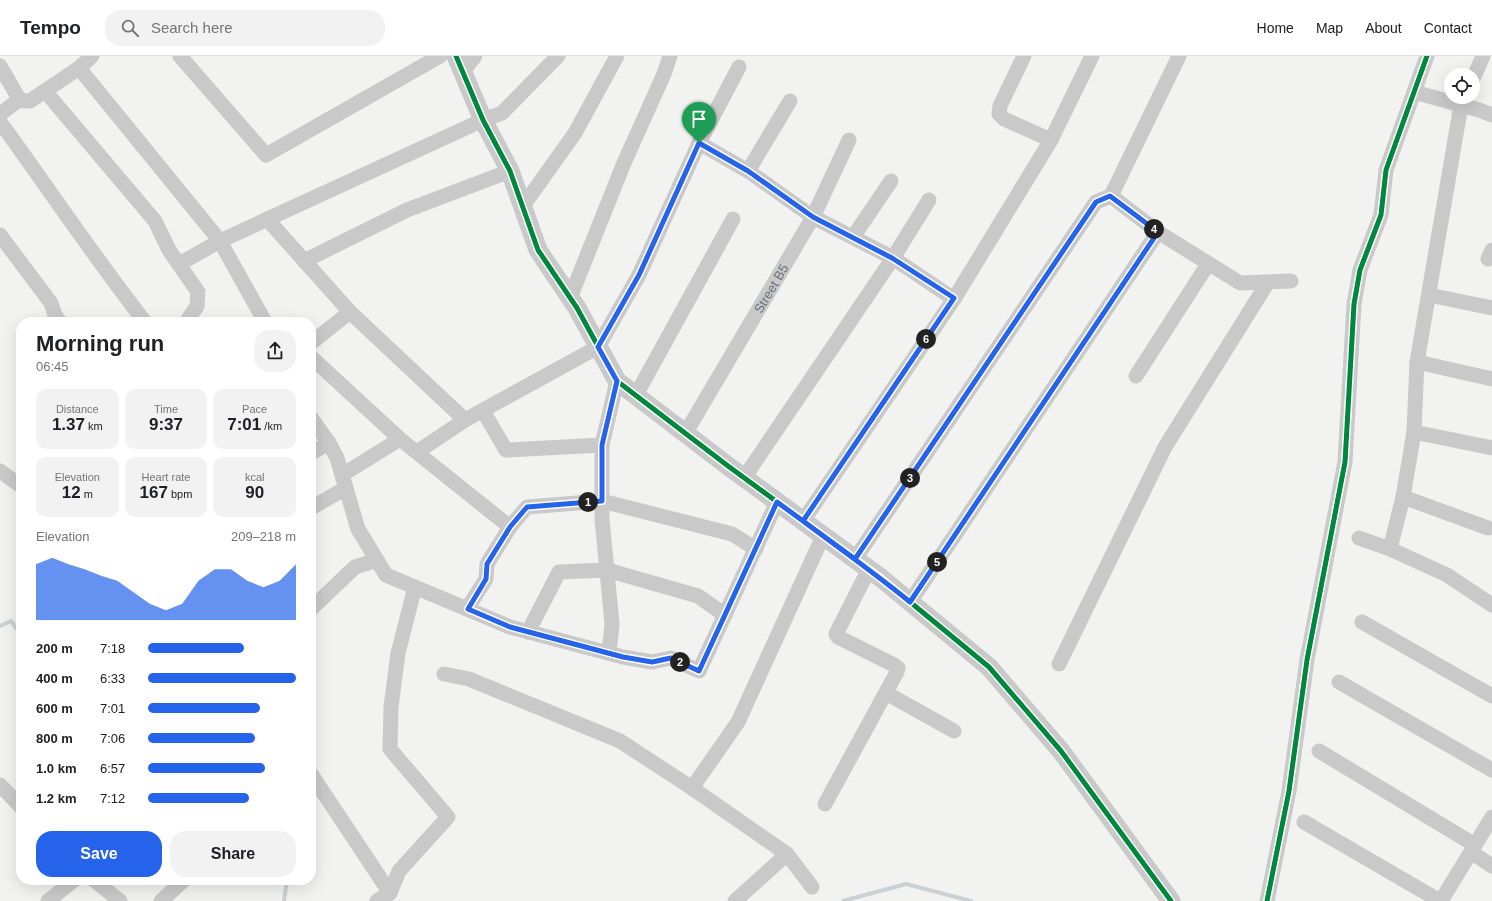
<!DOCTYPE html>
<meta charset="utf-8">
<style>
:root{--surface:#fff;--page:#f2f2f2;--text:#202124;--muted:#757577;--line:#e0e0e0;--accent:#2563eb}
body{margin:0;font-family:Helvetica,sans-serif;background:var(--page);color:var(--text);height:100vh;display:flex;flex-direction:column;font-size:15px;white-space:nowrap}
*{box-sizing:border-box;margin:0}
p{font-size:13px;color:var(--muted)}
.icon{flex:none;width:22px;height:22px;fill:none;stroke:currentColor;stroke-width:2;stroke-linecap:round;stroke-linejoin:round}
.map{position:relative;flex:1;overflow:hidden}
.side{position:absolute;left:16px;top:261px;width:300px;height:568px;display:flex;flex-direction:column;background:var(--surface);border-radius:16px;box-shadow:0 4px 16px #0002}
.side>*{flex:none}
.buttons{position:absolute;left:1444px;top:12px;display:grid;gap:8px}
.buttons a{display:grid;place-items:center;width:36px;height:36px;border-radius:50%;background:var(--surface);box-shadow:0 4px 16px #0002;font-size:20px}
.pin{position:absolute;display:grid;place-items:center;width:34px;height:34px;color:#fff;margin:-41px -17px;border-radius:50% 50% 50% 0;rotate:-45deg;box-shadow:0 0 4px #0007}
.pin .icon{rotate:45deg}
.km{position:absolute;width:20px;height:20px;margin:-10px;border-radius:50%;background:#222;color:#fff;font-size:11px;line-height:20px;text-align:center}
.round{display:grid;place-items:center;flex:none;width:42px;height:42px;border-radius:16px;background:var(--page)}
.summary{display:flex;align-items:center;justify-content:space-between;height:68px;padding:0 20px}
h1{font-size:22px;font-weight:800;line-height:30px}
.metrics{display:grid;grid-template-columns:repeat(3,1fr);gap:6px;height:68px;padding:4px 20px}
.metrics div{display:grid;align-content:center;border-radius:10px;background:var(--page);text-align:center}
.metrics b{font-size:17px;font-weight:800}
.metrics small{font-size:11px;font-weight:400}
.metrics p{font-size:11px}
.chart{height:112px;padding:8px 20px}
.chart p{display:flex;justify-content:space-between}
.chart svg{width:100%;height:72px;margin-top:4px;fill:var(--accent);opacity:.7}
.button{display:flex;gap:8px;margin-top:auto;padding:8px 20px}
.button a{flex:1;height:46px;border-radius:16px;background:var(--accent);color:#fff;font-size:16px;font-weight:800;line-height:46px;text-align:center}
.button a+a{background:var(--page);color:var(--text)}
ul{padding:0 20px;list-style:none;font-size:13px}
li{display:grid;grid-template-columns:64px 48px 1fr;align-items:center;height:30px}
li i{height:10px;border-radius:5px;background:var(--accent)}
header{display:flex;align-items:center;gap:24px;box-sizing:border-box;height:56px;padding:0 20px;background:var(--surface);border-bottom:1px solid var(--line)}
header strong{font-size:19px}
nav{display:flex;gap:22px;margin-inline-start:auto;font-size:14px}
.search{width:280px;height:36px;background:var(--page);display:flex;align-items:center;gap:10px;box-sizing:border-box;padding:0 14px;border-radius:16px;color:var(--muted);font-size:15px}
.map>svg:first-child{display:block}
.lines{fill:none;stroke-linecap:round;stroke-linejoin:round}
.stream{stroke:#ccd0d4;stroke-width:4}
.minor{stroke:#c9c9ca;stroke-width:15}
.tertiary{stroke:#c9c9ca;stroke-width:19}
.cycleway-casing{stroke:#fff;stroke-width:8}
.cycleway{stroke:#00873e;stroke-width:5}
.route-casing{stroke:#fff;stroke-width:8}
.route{stroke:#2563eb;stroke-width:5}
.labels{text-anchor:middle;dominant-baseline:central;stroke-width:4;stroke-linejoin:round;paint-order:stroke}
.street-label{font-size:13px;fill:#666f7d;stroke:#fff}
</style>
<header>
<strong>Tempo</strong>
<div class="search"><svg class="icon" aria-label="search" viewBox="0 0 24 24"><circle cx="10" cy="10" r="6"/><path d="M15 15l6 6"/></svg>Search here</div>
<nav><a>Home</a><a>Map</a><a>About</a><a>Contact</a></nav>
</header>
<div class="map">
<svg width="1492" height="845" viewBox="0 0 1492 845">
<rect width="100%" height="100%" fill="#f2f2f1"/>
<g class="lines">
<g class="stream">
<path d="M0,570L11,565L21,579"/>
<path d="M284,845L287,824"/>
<path d="M843,845L906,828L971,845"/>
</g>
<g class="minor">
<path d="M180,0L266,99L440,0"/>
<path d="M1024,0L1000,50L999,58L1004,63L1051,84"/>
<path d="M0,10L18,41L23,45H30L79,12L92,0"/>
<path d="M79,12L220,185L265,266"/>
<path d="M463,15L475,0"/>
<path d="M1473,23L1483,0"/>
<path d="M45,35L155,165L169,194L198,236L197,250L187,265L188,266"/>
<path d="M1414,36L1479,54L1492,59"/>
<path d="M0,58L20,43"/>
<path d="M0,66C49,133 94,201 145,266"/>
<path d="M699,87L739,11"/>
<path d="M748,115L813,161L893,202L954,243"/>
<path d="M1111,140L1158,176"/>
<path d="M523,150L575,77L617,0"/>
<path d="M267,163L350,256"/>
<path d="M0,179L51,247L55,259L60,266"/>
<path d="M853,181L891,125"/>
<path d="M1488,203L1492,194"/>
<path d="M304,205L407,154L510,115"/>
<path d="M179,208L220,185L483,64L502,57L558,0"/>
<path d="M1429,239L1492,252"/>
<path d="M570,242L624,107L664,18L670,0"/>
<path d="M311,287L350,256L465,364L417,396"/>
<path d="M311,301L400,383"/>
<path d="M1417,306L1492,323"/>
<path d="M1136,320L1208,208"/>
<path d="M636,339L733,163"/>
<path d="M483,355L506,394L602,389"/>
<path d="M311,362L329,387L337,402L358,473L386,519L510,571L623,601L652,606L671,602L699,615L777,446"/>
<path d="M465,364L598,291L639,219L699,87L748,115L790,45"/>
<path d="M1414,376L1492,392"/>
<path id="s1" d="M685,378L813,161L849,84"/>
<path d="M311,397L329,387"/>
<path d="M0,415L21,430"/>
<path d="M342,419L400,383L510,471L487,508L486,523L467,553"/>
<path d="M744,422L893,202L929,144"/>
<path d="M1403,441L1488,472"/>
<path d="M311,452L346,432"/>
<path d="M803,465L954,243L1051,84L1092,0"/>
<path d="M510,471L527,451L602,445L732,478L756,493"/>
<path d="M1359,482L1390,493L1447,519L1492,549"/>
<path d="M1390,493L1403,441L1414,376L1417,306L1461,49L1465,41"/>
<path d="M855,503L1096,146L1111,140L1179,0"/>
<path d="M910,546L1158,176L1240,227L1291,225"/>
<path d="M311,553L355,511L377,504"/>
<path d="M1362,566L1492,640"/>
<path d="M528,576L559,516L607,514L698,540L725,559"/>
<path d="M609,597L612,568L602,463V389L617,325"/>
<path d="M1059,608L1165,391L1268,226"/>
<path d="M444,618L469,623L620,685L692,732L738,666L823,480"/>
<path d="M1339,626L1492,714"/>
<path d="M886,637L954,675"/>
<path d="M1319,695L1475,789"/>
<path d="M311,718L390,837L377,845"/>
<path d="M0,729L21,751"/>
<path d="M692,732L787,798L812,831"/>
<path d="M825,748L897,616L898,612L894,609L838,581L836,578L869,513"/>
<path d="M1304,766L1440,845"/>
<path d="M1471,796L1492,810"/>
<path d="M94,824L120,845"/>
<path d="M390,837L399,815L448,761L390,693L391,651L398,597L415,531"/>
<path d="M48,845L74,824"/>
<path d="M161,845L184,824"/>
<path d="M735,845L787,798"/>
<path d="M1267,845L1289,735L1307,604L1345,406L1354,248L1360,214L1381,159L1386,114L1427,0"/>
<path d="M1441,845L1492,761"/>
</g>
<path class="tertiary" d="M456,0L483,64L510,115L538,194L577,252L617,325L728,410L881,522L989,611L1061,695L1171,845"/>
<defs>
<g id="cycleway">
<path d="M456,0L483,64L510,115L538,194L577,252L617,325L728,410L881,522L989,611L1061,695L1171,845"/>
<path d="M1267,845L1289,735L1307,604L1345,406L1354,248L1360,214L1381,159L1386,114L1427,0"/>
</g>
</defs>
<use href="#cycleway" class="cycleway-casing"/>
<use href="#cycleway" class="cycleway"/>
</g>
<g class="lines">
<defs>
<path id="route" d="M699,87L639,219L598,291L617,325L602,389V445L527,451L510,471L487,508L486,523L468,553L510,571L623,601L652,606L671,602L699,615L777,446L855,503L1096,146L1110,140L1158,176L910,546C876,518 839,492 803,465L954,242L892,202L813,161L748,115L699,87"/>
</defs>
<use href="#route" class="route-casing"/>
<use href="#route" class="route"/>
</g>
<g class="labels">
<g class="street-label">
<text stroke="none"><textPath href="#s1" startOffset="169">Street B5</textPath></text>
</g>
</g>
</svg>
<div class="buttons">
<a><svg class="icon" aria-label="locate" viewBox="0 0 24 24"><circle cx="12" cy="12" r="6"/><path d="M12 2v4M12 18v4M2 12h4M18 12h4"/></svg></a>
</div>
<div class="pin" style="left:699px;top:87px;background:#1e9e55"><svg class="icon" aria-label="arrive" viewBox="0 0 24 24"><path d="M6 21V4h12l-3 4 3 4H6"/></svg></div>
<b class="km" style="left:588px;top:446px">1</b>
<b class="km" style="left:680px;top:606px">2</b>
<b class="km" style="left:910px;top:422px">3</b>
<b class="km" style="left:1154px;top:173px">4</b>
<b class="km" style="left:937px;top:506px">5</b>
<b class="km" style="left:926px;top:283px">6</b>
<section class="side">
<div class="summary"><div><h1>Morning run</h1><p>06:45</p></div><a class="round"><svg class="icon" aria-label="share" viewBox="0 0 24 24"><path d="M12 15V3M7 8l5-5 5 5M5 13v7h14v-7"/></svg></a></div>
<div class="metrics">
<div><p>Distance</p><b>1.37<small> km</small></b></div>
<div><p>Time</p><b>9:37</b></div>
<div><p>Pace</p><b>7:01<small> /km</small></b></div>
</div>
<div class="metrics">
<div><p>Elevation</p><b>12<small> m</small></b></div>
<div><p>Heart rate</p><b>167<small> bpm</small></b></div>
<div><p>kcal</p><b>90</b></div>
</div>
<div class="chart"><p><span>Elevation</span>209–218 m</p>
<svg viewBox="0 0 160 44" preserveAspectRatio="none"><path d="M0 44V10L10 6L20 10L30 13L40 17L50 20L60 27L70 34L80 38L90 34L100 20L110 13L120 13L130 20L140 24L150 20L160 10V44z"/></svg>
</div>
<ul>
<li><b>200 m</b>7:18<i style="width:65%"></i></li>
<li><b>400 m</b>6:33<i style="width:100%"></i></li>
<li><b>600 m</b>7:01<i style="width:76%"></i></li>
<li><b>800 m</b>7:06<i style="width:72%"></i></li>
<li><b>1.0 km</b>6:57<i style="width:79%"></i></li>
<li><b>1.2 km</b>7:12<i style="width:68%"></i></li>
</ul>
<div class="button"><a>Save</a><a>Share</a></div>
</section>
</div>
